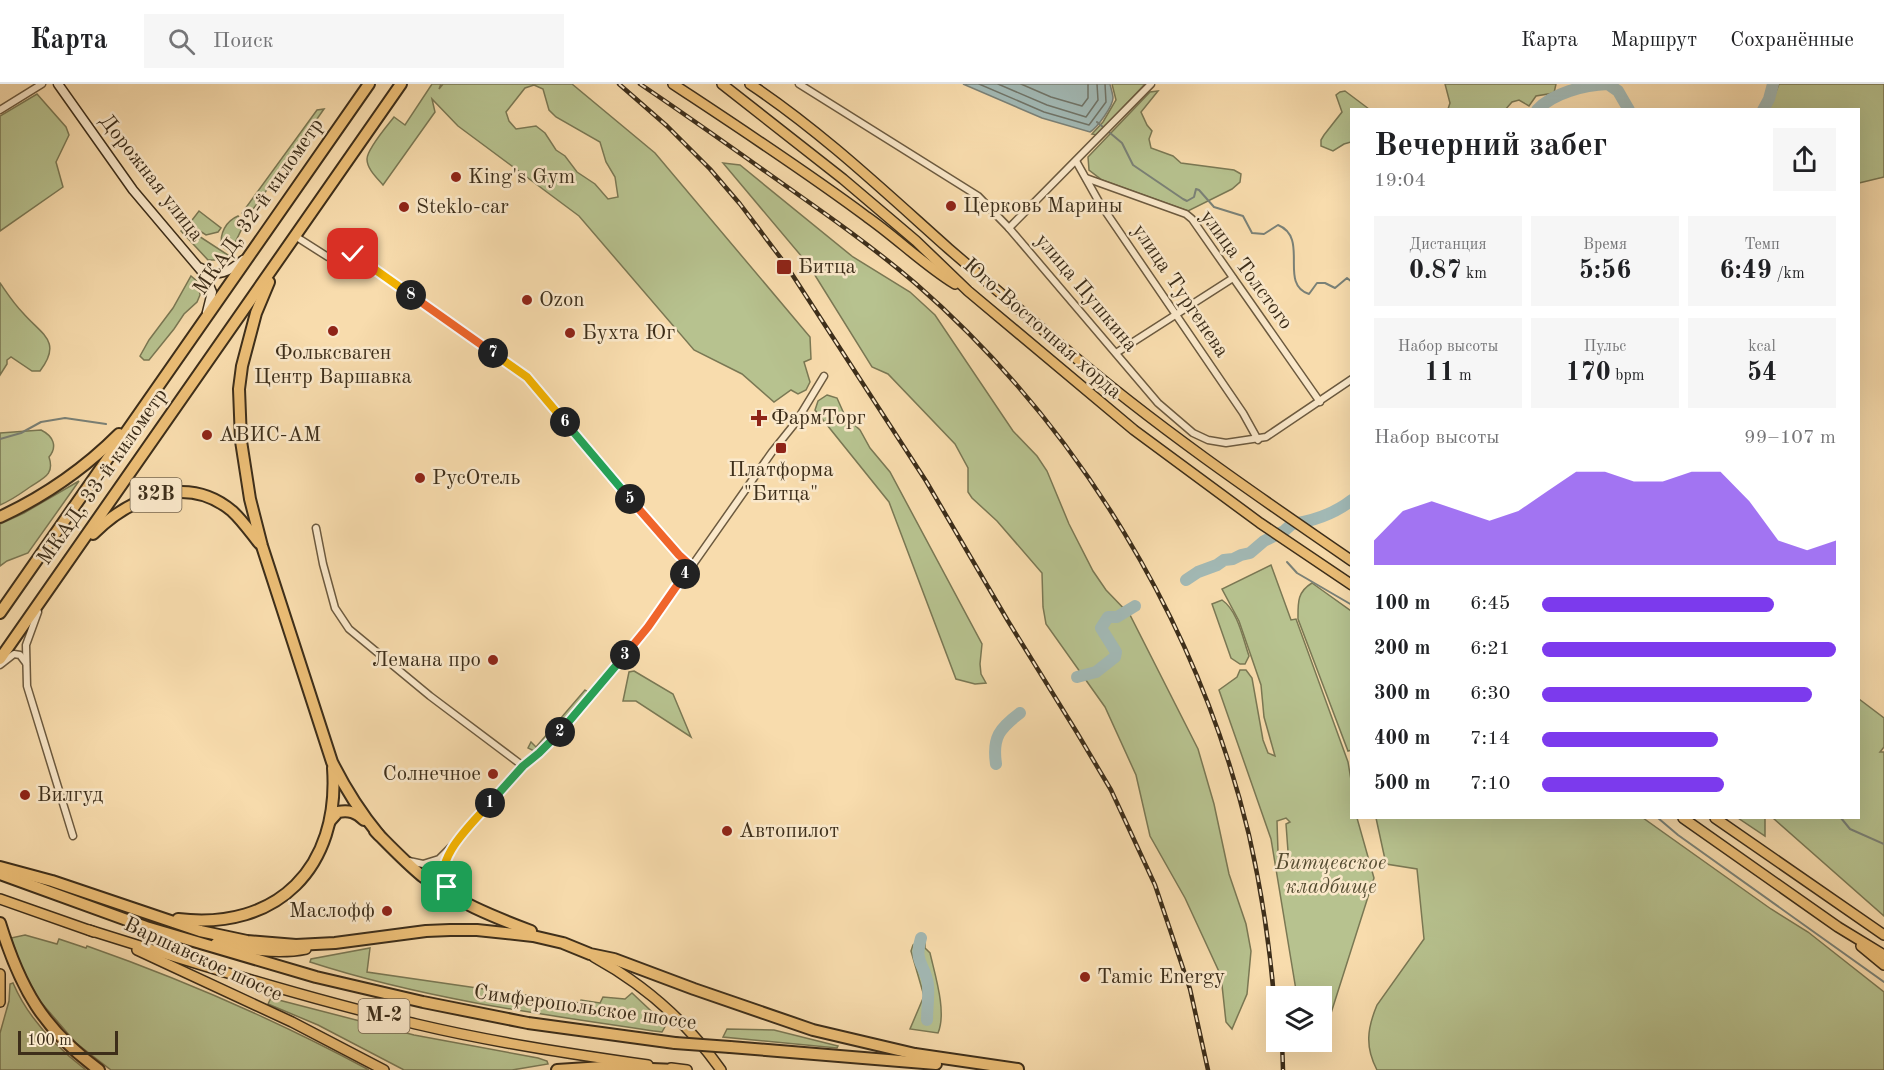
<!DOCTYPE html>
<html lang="ru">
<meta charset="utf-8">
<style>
:root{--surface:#fff;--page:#f6f6f6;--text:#202124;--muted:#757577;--line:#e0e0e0;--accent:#7c3aed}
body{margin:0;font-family:"Old Standard TT",serif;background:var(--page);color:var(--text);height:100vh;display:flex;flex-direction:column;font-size:22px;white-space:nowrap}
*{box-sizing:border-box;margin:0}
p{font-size:20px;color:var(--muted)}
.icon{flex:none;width:33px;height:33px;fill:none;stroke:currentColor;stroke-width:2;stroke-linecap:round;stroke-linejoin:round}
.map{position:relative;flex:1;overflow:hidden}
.details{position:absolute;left:1350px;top:24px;width:510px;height:711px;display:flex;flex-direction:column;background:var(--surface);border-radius:0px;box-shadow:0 6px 24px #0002}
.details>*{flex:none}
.buttons{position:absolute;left:1266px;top:902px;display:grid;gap:12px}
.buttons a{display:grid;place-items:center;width:66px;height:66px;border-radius:0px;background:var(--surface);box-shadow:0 6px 24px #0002;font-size:30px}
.scale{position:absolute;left:18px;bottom:15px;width:100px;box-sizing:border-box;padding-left:6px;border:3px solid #3d2e1a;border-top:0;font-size:16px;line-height:21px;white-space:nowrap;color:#3d2e1a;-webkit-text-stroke:4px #fae8ca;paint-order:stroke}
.pin{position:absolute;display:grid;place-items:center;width:51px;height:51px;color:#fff;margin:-26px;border-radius:12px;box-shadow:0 3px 9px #0006}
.km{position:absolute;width:30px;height:30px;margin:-15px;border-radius:50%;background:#222;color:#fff;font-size:16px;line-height:30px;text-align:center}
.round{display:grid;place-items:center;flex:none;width:63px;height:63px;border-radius:0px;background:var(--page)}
.overview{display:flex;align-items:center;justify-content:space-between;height:102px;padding:0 24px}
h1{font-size:33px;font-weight:700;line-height:45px}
.stats{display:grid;grid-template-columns:repeat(3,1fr);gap:9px;height:102px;padding:6px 24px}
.stats div{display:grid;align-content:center;border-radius:0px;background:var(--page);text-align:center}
.stats b{font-size:26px;font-weight:700}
.stats small{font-size:16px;font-weight:400}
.stats p{font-size:16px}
.chart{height:168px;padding:12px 24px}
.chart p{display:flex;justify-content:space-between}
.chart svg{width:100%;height:108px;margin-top:6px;fill:var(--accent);opacity:.7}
ul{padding:0 24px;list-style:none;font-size:20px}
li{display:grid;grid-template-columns:96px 72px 1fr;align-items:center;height:45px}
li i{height:15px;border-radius:8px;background:var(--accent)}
header{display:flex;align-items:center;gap:36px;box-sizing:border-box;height:84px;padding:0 30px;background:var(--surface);border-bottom:2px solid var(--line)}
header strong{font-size:28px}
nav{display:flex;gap:33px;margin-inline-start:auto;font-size:21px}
.search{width:420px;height:54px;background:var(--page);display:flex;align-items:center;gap:15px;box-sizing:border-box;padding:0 21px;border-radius:0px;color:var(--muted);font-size:22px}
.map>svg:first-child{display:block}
.green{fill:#b7c28f;stroke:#7a7854;stroke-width:1.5;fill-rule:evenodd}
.water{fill:#a2b9b5;stroke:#7a8177;stroke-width:1.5}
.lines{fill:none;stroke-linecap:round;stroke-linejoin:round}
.shore{stroke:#707468;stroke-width:1.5}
.stream{stroke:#7a8177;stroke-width:2}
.river{stroke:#a2b9b5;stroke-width:12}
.street-casing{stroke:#6c5a3f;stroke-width:9}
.secondary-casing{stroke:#3d2e1a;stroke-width:11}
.primary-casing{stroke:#3d2e1a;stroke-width:12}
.highway-casing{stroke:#3d2e1a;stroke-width:14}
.street{stroke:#fae8ca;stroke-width:6}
.secondary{stroke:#fae8ca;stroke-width:8}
.primary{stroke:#ecbe76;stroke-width:9}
.highway{stroke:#ecbe76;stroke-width:10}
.rail-casing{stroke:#3d2e1a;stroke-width:4.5}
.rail{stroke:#fae8ca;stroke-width:2;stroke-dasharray:7;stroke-linecap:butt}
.highway-bridge-casing{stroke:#3d2e1a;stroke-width:14;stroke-linecap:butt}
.highway-bridge{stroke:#ecbe76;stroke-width:10}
.split-1-casing{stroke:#fff;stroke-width:12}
.split-2-casing{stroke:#fff;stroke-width:12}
.split-3-casing{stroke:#fff;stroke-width:12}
.split-4-casing{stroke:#fff;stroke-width:12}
.split-5-casing{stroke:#fff;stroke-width:12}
.split-6-casing{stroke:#fff;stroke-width:12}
.split-7-casing{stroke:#fff;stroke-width:12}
.split-8-casing{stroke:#fff;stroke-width:12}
.split-9-casing{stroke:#fff;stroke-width:12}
.split-1{stroke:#f5b400;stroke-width:8}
.split-2{stroke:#22a559;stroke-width:8}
.split-3{stroke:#22a559;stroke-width:8}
.split-4{stroke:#f0652b;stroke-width:8}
.split-5{stroke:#f0652b;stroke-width:8}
.split-6{stroke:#22a559;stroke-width:8}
.split-7{stroke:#f5b400;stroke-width:8}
.split-8{stroke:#f0652b;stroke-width:8}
.split-9{stroke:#f5b400;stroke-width:8}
.poi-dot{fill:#8f2418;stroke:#fae8ca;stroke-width:2}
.labels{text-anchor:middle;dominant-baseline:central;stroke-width:5;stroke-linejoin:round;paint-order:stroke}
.shield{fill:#fae8ca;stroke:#76664f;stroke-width:1.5}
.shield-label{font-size:20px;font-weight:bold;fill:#3d2e1a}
.poi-label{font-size:21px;fill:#3d2e1a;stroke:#fae8ca;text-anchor:start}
.street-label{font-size:21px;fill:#3d2e1a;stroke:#fae8ca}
.park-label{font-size:21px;font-style:italic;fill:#554c31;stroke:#fae8ca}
</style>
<header>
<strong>Карта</strong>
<div class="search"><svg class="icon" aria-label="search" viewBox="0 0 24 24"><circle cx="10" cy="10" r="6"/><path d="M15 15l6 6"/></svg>Поиск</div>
<nav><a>Карта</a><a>Маршрут</a><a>Сохранённые</a></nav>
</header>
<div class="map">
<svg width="1884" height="986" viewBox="0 0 1884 986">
<rect width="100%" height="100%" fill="#f8dcad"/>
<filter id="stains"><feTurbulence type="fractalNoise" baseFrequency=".00333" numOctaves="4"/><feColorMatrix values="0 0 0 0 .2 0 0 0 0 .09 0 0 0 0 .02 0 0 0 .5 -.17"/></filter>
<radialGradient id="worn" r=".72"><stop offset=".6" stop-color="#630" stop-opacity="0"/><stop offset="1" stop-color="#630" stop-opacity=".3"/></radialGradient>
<g class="green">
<path d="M432,0H441L439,5L443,0H572L655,69L810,253L811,275L804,278L810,298L806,306L798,310L791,306L774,318L742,290L694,266L579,132L458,42L432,15L435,28L383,101C377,94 367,85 367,75C367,65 387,42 394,33L405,41ZM534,1L543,5L549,26L556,33L600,58L606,78L615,93L618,113L608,115L595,100L577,88L565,72L556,66L545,49L536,42L516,45L509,37L506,28L525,4Z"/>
<path d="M1112,0H1145L1097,51L1092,50L1103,38L1116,16Z"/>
<path d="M1445,0H1556L1554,9L1536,12L1529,22L1519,16L1512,18L1505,26L1448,25L1450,19Z"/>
<path d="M1779,0H1884V93L1859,99L1858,26L1769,25Z"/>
<path d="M1158,7L1141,28L1147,41L1152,47L1149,55L1151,64L1173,72L1181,79L1234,86L1241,90L1240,98L1232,105L1188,127L1102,96L1089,86L1088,73L1150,8Z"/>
<path d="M1345,7L1369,25L1352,26L1351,58L1344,60L1333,67L1321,62V56L1324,51L1342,28L1336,11L1340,8Z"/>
<path d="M37,10L66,43L69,51L56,78L63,103L0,147V32Z"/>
<path d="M324,25L249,131L242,129L317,26Z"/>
<path d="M723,79L740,81L853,173L910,208L935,231L1013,347L1037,372L1047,387L1069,440L1093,487L1106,506L1130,531L1198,665L1214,720L1229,790L1246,840L1251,867L1247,910L1232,945L1226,938L1221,892L1185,814L1150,752L1136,691L1105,623L1046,540L1043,523L1042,489L997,437L972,414L968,408V384L955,360L888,290L872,283L808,180Z"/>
<path d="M199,127L221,144L218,148L206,151L189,140Z"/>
<path d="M238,132L244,140L233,163L228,167L222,162C219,150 226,137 238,132Z"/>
<path d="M185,143L228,171L221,176H208L181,147Z"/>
<path d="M191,192L198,198L200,211L197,218L184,230L174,245L149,276H144L140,272L149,256L173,224Z"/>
<path d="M0,199C7,209 14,220 23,229C41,250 63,257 40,287H32L11,273L7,276V280L0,291Z"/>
<path d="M827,311L837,314L845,332L860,346L870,364L890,388L982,560L980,580L981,590L986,599L975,600L956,595L889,418L815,326L818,317Z"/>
<path d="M41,346C53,352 58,362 49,373C55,391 43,394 30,403C20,410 12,416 0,421V349Z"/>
<path d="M79,397L28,469L7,477L0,482V440L24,429Z"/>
<path d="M1271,481L1291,536L1296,535L1348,678L1352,702V734H1357L1374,794L1319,967L1313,966L1312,957H1322V912H1297L1271,755L1219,606L1237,593L1240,586H1246L1252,594L1263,656L1268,669L1275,672L1264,633L1261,601L1239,537L1222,505ZM1286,734L1290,738L1286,740L1289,781L1281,777L1278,768L1277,737Z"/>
<path d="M1312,499L1351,527L1352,666L1348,667L1298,535C1298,519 1297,508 1312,499Z"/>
<path d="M1222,516C1238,527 1243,555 1249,572L1245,580H1240L1231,574L1212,520Z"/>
<path d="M634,587L673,610L691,653L636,617H623L629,588Z"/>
<path d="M585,606L588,608L538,666L534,667L528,664L531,658L536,663Z"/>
<path d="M1859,615L1884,634V663L1880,668H1884V832L1773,734H1858Z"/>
<path d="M1376,734H1643L1771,825L1808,848L1884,908V986H1377C1365,963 1367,945 1377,921L1424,855L1417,785L1386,780Z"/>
<path d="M1738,734H1765V752Z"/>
<path d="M25,851L57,860L59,855L86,864L87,862C184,896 278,937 369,986H111L76,959L39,916L22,884L11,854Z"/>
<path d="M925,853V864L930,869C935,891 947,928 938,949L910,945L924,912L911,867L913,861Z"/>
<path d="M370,864L367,888L580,919L581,916L600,919L603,913L625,915L632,909L666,941L662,948C544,931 424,915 310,878L311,875Z"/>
<path d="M13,899C28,934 56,963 86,986H0V949L9,917L10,900Z"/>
<path d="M271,914L414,951L538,974L547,977L548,980L512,986H404L318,941L268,920Z"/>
<path d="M727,945L774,946L838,962L837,964L723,953Z"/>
</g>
<path class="water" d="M963,0H1110C1111,5 1113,10 1113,14C1113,22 1097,44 1090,48L1042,34Z"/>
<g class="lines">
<g class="shore">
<path d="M979,0L1044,28L1089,41L1106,18L1105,0"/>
<path d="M998,0L1047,21L1086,33L1098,16L1097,0"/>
<path d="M1021,0L1051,13L1082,22L1088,14V0"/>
</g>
<g class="stream">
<path d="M1097,38L1122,59L1133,81L1183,115L1187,117L1194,113L1196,105L1199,106L1214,123L1243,132L1252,149L1264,150L1278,141C1310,154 1278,200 1309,210L1317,199H1325L1335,204L1347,194L1352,198"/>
<path d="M0,355L21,349L41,338L65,334L106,340"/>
<path d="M1287,478L1297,489L1352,521"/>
<path d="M1658,734L1678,751L1884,898"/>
<path d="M1841,734L1850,745L1884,760"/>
</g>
<g class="river">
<path d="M1537,26C1553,9 1584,1 1608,0L1618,7L1629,26"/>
<path d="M1763,26L1769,15L1773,0"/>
<path d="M1186,496L1198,488L1217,481L1224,476L1233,475L1241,471L1250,469L1264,457L1284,447L1292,440C1313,437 1334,430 1352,416"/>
<path d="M1077,593L1096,588L1115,573L1116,568L1101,544L1108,533H1117L1135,522"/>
<path d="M996,680C992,653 1000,644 1020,629"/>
<path d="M921,854C913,879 926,881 928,901C929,913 927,925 927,936"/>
</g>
<defs>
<g id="street">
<path d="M799,0L978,112L1009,144L1158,319L1193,349L1208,356L1226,359L1266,353L1352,295"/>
<path d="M0,26L42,0"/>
<path d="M1076,77L1099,118L1243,329L1258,356"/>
<path d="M1086,94L1186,130L1192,135L1320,318"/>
<path d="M1009,144L1151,0"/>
<path d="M295,152L328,173L353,170L527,293L679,472L691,482"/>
<path d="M1116,269L1233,194"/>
<path d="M316,444L323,480L335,524L349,545L430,612L523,682"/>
<path d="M38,528L26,561L27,602L73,752"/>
<path d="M0,581L14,570L20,571L26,579"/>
<path d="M409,777L423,780L439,775L455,759L523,682L539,669L565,643L649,543L772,368L796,338L824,292"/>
<path d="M451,808C438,793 444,781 452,765"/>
</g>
<g id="secondary">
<path d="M58,0L133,106L204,190L212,208L207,228"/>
<path d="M201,184C217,195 230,187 243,176"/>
</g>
<g id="primary">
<path d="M673,0C738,43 804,86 867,133C897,154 924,181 955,200"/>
<path d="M722,0L843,95L916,157L968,207L1134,346L1260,439L1352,501"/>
<path d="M750,0C822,48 885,108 949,165C987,198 1025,230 1063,263C1154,341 1253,409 1352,477"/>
<path d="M1683,734L1838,843L1884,871"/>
<path d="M1715,734L1884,851"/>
<path d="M0,815L94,848"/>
<path d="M89,846C197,880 305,914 416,940C492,958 571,970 648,981"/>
<path d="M216,859C245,865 277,871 306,865"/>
<path d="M1861,862L1884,881"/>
<path d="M137,866L292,938L384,986"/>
<path d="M594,873C645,901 687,938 721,986"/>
<path d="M0,890V918"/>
<path d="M671,984L687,986"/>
</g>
<g id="highway">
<path d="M269,198L256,229L242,282L239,305L241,357L250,415L262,462L332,678C345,704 360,728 379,751"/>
<path d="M0,433C45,412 84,385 119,350"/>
<path d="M93,450C129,414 187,389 232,427C242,436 251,449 259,459"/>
<path d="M0,529L369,0"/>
<path d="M0,575L401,0"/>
<path d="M330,737L338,728C349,726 356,728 364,736"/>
<path d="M375,747C390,762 405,778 422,792C454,817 494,833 531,847"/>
<path d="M0,783L52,797L200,847L247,857L296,861L335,859L426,847L450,846H477L533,852L563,859L590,870L614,875L694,905L813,946L915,970L1018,985"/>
<path d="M0,790L146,843L316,893L423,918L528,939L675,959"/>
<path d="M178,835C278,847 340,783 333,684"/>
<path d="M0,839C20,904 43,945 99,986"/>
<path d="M730,963L936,980"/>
<path d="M557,986L603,983L676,986"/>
</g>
</defs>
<use href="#street" class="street-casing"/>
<use href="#secondary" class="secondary-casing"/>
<use href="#primary" class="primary-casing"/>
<use href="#highway" class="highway-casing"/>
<use href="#street" class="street"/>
<use href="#secondary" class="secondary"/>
<use href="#primary" class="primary"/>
<use href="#highway" class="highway"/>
<defs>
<g id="rail">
<path d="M619,0L667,42L710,85L740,120L786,181L926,397L1008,537L1076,647L1111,706L1155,801L1190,905L1208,986"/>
<path d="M640,0C689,33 738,68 786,102C830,133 874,164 915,199C1079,342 1198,539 1249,751C1263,813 1272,876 1276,940"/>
<path d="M1282,957L1283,986"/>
</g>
</defs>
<use href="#rail" class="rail-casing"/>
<use href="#rail" class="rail"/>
<defs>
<path id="highway-bridge" d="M675,959L730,963"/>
</defs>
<use href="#highway-bridge" class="highway-bridge-casing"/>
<use href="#highway-bridge" class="highway-bridge"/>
</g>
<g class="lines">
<defs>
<path id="split-1" d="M447,803C431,776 473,739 490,719"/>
<path id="split-2" d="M490,719L523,682L539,669L560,648"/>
<path id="split-3" d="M560,648L625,571"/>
<path id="split-4" d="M625,571L648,543L685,490"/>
<path id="split-5" d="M630,415L679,471L691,482L685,490"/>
<path id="split-6" d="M565,338L630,415"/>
<path id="split-7" d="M493,269L527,293L565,338"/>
<path id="split-8" d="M411,211L493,269"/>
<path id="split-9" d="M353,170L411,211"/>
</defs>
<use href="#split-1" class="split-1-casing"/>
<use href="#split-2" class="split-2-casing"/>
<use href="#split-3" class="split-3-casing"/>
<use href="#split-4" class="split-4-casing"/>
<use href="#split-5" class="split-5-casing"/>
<use href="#split-6" class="split-6-casing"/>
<use href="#split-7" class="split-7-casing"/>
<use href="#split-8" class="split-8-casing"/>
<use href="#split-9" class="split-9-casing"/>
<use href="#split-1" class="split-1"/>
<use href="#split-2" class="split-2"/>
<use href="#split-3" class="split-3"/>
<use href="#split-4" class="split-4"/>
<use href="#split-5" class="split-5"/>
<use href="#split-6" class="split-6"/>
<use href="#split-7" class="split-7"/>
<use href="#split-8" class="split-8"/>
<use href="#split-9" class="split-9"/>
</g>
<g class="poi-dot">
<circle cx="456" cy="93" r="6"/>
<circle cx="951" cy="122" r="6"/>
<circle cx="404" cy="123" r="6"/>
<rect x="776" y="175" width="16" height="16" rx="3"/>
<circle cx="527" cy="216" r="6"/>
<circle cx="333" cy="247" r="6"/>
<circle cx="570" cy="249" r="6"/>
<path d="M756 325h6v6h6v6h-6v6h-6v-6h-6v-6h6z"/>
<circle cx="207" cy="351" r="6"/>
<rect x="775" y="358" width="12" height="12" rx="3"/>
<circle cx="420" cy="394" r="6"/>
<circle cx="493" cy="576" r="6"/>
<circle cx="493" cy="690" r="6"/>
<circle cx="25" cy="711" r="6"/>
<circle cx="727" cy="747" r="6"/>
<circle cx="387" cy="827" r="6"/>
<circle cx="1085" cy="893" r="6"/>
</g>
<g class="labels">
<g class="shield">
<rect x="130.5" y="394" width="51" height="34" rx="4.5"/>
<rect x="358.5" y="915" width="51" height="34" rx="4.5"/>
</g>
<g class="shield-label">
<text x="156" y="411">32B</text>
<text x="384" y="932">М-2</text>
</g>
<g class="poi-label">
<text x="468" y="93">King's Gym</text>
<text x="963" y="122">Церковь Марины</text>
<text x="416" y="123">Steklo-car</text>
<text x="798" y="183">Битца</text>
<text x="539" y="216">Ozon</text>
<text x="582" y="249">Бухта Юг</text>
<text x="333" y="269" text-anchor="middle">Фольксваген<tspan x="333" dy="24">Центр Варшавка</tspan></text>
<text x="771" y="334">ФармТорг</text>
<text x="219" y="351">АВИС-АМ</text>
<text x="781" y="386" text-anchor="middle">Платформа<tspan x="781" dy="24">"Битца"</tspan></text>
<text x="432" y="394">РусОтель</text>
<text x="481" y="576" text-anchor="end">Лемана про</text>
<text x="481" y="690" text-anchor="end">Солнечное</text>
<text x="37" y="711">Вилгуд</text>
<text x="739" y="747">Автопилот</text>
<text x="375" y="827" text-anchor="end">Маслофф</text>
<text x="1097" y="893">Tamic Energy</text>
</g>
<g class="street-label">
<text transform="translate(151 94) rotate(52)">Дорожная улица</text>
<text transform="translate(259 123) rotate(-55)">МКАД, 32-й километр</text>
<text transform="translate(1246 186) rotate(54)">улица Толстого</text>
<text transform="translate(1180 207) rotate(56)">улица Тургенева</text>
<text transform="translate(1086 209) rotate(50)">улица Пушкина</text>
<text transform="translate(1042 245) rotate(41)">Юго-Восточная хорда</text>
<text transform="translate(103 393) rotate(-55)">МКАД, 33-й километр</text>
<text transform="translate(203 876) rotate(25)">Варшавское шоссе</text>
<text transform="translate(585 924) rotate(8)">Симферопольское шоссе</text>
</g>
<g class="park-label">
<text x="1331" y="779">Битцевское<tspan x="1331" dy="24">кладбище</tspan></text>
</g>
</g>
<rect width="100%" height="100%" filter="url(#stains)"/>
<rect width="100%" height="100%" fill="url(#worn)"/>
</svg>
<div class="buttons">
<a><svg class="icon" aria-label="layers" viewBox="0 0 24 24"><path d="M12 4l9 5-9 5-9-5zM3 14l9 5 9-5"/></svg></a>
</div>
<div class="scale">100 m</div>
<div class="pin" style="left:447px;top:803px;background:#1e9e55"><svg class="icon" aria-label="arrive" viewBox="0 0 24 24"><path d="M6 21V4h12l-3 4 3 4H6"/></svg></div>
<div class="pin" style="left:353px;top:170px;background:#d93025"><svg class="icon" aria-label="check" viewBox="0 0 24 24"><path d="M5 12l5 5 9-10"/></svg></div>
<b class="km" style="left:490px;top:719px">1</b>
<b class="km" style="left:560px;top:648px">2</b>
<b class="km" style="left:625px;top:571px">3</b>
<b class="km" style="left:685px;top:490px">4</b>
<b class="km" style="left:630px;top:415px">5</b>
<b class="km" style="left:565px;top:338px">6</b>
<b class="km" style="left:493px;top:269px">7</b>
<b class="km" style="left:411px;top:211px">8</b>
<section class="details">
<div class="overview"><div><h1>Вечерний забег</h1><p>19:04</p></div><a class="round"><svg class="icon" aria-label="share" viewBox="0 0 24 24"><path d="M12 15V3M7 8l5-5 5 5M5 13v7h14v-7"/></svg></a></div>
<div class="stats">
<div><p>Дистанция</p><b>0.87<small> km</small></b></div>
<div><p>Время</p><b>5:56</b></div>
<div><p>Темп</p><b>6:49<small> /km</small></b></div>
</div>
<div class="stats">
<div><p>Набор высоты</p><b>11<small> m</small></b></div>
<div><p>Пульс</p><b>170<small> bpm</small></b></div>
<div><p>kcal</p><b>54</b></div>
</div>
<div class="chart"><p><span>Набор высоты</span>99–107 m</p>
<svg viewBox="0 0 160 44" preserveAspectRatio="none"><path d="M0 44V34L10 22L20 18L30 22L40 26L50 22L60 14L70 6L80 6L90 10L100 10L110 6L120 6L130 18L140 34L150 38L160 34V44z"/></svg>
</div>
<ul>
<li><b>100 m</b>6:45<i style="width:79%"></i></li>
<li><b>200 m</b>6:21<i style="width:100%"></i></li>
<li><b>300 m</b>6:30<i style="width:92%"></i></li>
<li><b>400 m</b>7:14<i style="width:60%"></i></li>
<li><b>500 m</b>7:10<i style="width:62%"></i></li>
</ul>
</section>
</div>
